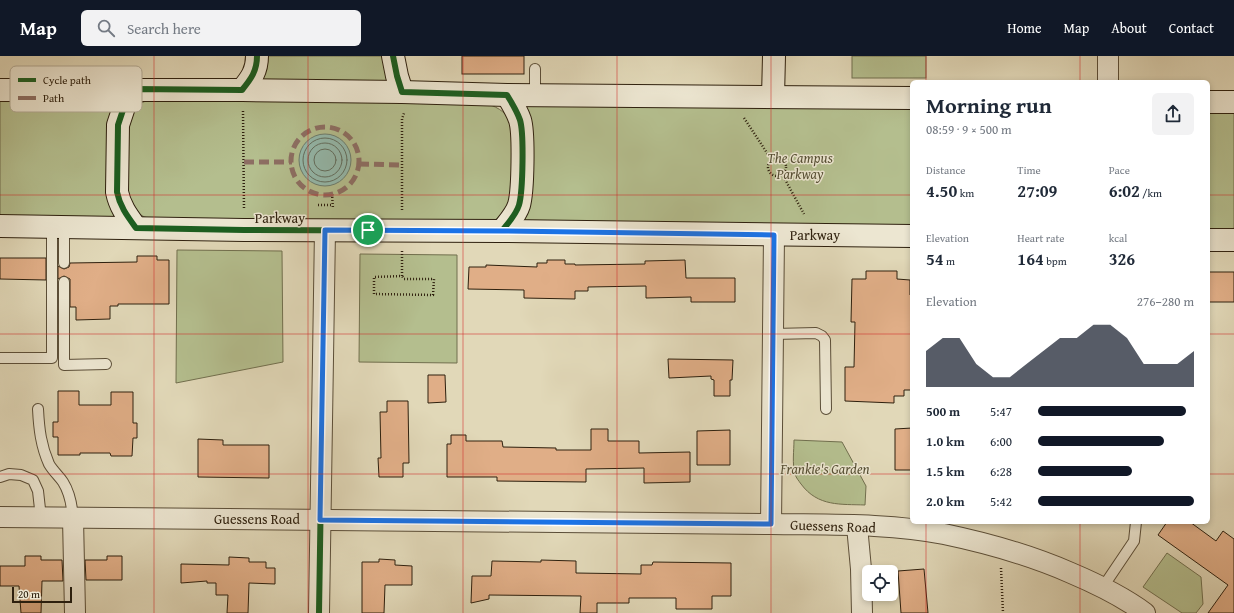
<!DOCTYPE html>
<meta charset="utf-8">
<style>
:root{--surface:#fff;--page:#f2f2f3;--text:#1f2937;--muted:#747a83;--accent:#111827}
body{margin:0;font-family:"Gentium Book Plus",serif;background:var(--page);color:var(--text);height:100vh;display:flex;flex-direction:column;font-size:15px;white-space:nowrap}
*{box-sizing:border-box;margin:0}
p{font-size:13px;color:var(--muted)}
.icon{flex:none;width:22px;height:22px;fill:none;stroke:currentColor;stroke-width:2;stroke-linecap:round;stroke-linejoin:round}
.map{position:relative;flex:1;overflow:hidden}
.sheet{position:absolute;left:910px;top:24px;width:300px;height:444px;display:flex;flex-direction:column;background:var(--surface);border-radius:6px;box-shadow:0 2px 6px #0003}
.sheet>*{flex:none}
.buttons{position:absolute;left:862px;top:509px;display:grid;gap:8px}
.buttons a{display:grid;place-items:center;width:36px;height:36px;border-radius:6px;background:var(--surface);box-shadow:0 2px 6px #0003;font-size:20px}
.scale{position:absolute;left:12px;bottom:10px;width:60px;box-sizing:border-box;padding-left:4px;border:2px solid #2e200e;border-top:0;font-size:11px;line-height:14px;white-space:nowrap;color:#2e200e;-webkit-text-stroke:3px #ece6d1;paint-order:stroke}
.pin{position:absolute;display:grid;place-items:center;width:34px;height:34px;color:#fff;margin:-17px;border:2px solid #fff;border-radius:50%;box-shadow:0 1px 4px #0007}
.round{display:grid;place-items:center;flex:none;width:42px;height:42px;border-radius:6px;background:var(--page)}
.overview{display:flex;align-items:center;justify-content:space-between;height:68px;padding:0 16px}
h1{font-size:22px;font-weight:600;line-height:30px}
.figures{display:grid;grid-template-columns:repeat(3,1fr);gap:6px;height:68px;padding:4px 16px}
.figures div{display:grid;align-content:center}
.figures b{font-size:17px;font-weight:600}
.figures small{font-size:11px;font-weight:400}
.figures p{font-size:11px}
.chart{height:112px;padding:8px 16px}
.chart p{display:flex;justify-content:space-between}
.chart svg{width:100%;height:72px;margin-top:4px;fill:var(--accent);opacity:.7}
ul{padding:0 16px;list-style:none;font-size:13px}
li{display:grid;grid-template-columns:64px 48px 1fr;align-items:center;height:30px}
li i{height:10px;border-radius:5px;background:var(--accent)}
header{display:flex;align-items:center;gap:24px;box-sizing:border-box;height:56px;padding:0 20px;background:var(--accent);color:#fff}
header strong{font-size:19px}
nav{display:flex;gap:22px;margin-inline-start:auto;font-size:14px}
.search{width:280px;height:36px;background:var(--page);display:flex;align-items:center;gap:10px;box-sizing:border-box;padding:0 14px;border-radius:6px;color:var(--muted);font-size:15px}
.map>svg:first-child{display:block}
.green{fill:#b4be8e;stroke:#716f4e}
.water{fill:#94baad;stroke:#6b7c6d}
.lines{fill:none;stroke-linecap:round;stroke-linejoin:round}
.shore{stroke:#616d5e;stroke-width:1}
.building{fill:#e0ae87;stroke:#2e200e}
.lane-casing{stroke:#5b4e38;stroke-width:12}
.street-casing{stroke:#5b4e38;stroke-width:22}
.secondary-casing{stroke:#2e200e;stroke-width:24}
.path{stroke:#2e200e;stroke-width:2.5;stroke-dasharray:1 2;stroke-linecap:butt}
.lane{stroke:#ece6d1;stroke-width:10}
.street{stroke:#ece6d1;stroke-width:20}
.secondary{stroke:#ece6d1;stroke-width:22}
.quiet{stroke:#8d6e63;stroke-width:5;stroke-dasharray:10 5;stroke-linecap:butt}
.cycleway-casing{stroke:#ece6d1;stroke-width:8}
.cycleway{stroke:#1b5e20;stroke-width:6}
.route-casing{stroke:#fff;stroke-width:8}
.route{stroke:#1a73e8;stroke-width:5}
.grid{fill:none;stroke:#d62828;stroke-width:1;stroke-opacity:0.55}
.labels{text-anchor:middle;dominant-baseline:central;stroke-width:3;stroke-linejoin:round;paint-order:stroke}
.park-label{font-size:14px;font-style:italic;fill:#564f34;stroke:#ece6d1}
.street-label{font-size:14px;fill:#2e200e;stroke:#ece6d1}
.key{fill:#ece6d1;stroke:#b3ab96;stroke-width:1}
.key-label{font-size:11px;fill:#2e200e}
</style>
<header>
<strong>Map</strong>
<div class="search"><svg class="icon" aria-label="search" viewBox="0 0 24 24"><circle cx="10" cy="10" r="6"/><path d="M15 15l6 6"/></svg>Search here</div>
<nav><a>Home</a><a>Map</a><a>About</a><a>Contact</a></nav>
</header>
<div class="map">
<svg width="1234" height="557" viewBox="0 0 1234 557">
<rect width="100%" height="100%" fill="#e1d8b8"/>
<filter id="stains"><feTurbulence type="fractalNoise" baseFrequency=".005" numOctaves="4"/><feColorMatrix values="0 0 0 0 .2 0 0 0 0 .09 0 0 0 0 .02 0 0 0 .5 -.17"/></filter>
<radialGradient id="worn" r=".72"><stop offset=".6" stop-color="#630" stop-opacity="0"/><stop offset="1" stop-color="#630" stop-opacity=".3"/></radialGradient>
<g class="green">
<path d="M265,0H386L391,27L260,24Z"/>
<rect x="852" y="0" width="74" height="22"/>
<path d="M0,41L116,42L115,156L113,162L0,160Z"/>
<path d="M148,44L486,47C501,53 506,56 513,71V141L504,157L494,165L151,163C141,161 135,155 129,147L125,70L137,49Z"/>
<path d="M524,48L912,50V172L522,167Z"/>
<path d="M1208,52L1234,55V172L1225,175H1208Z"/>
<path d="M177,194L282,195L283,306L176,327Z"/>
<path d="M360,198L457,199V307L359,306Z"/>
<path d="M794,384L842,386L866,430L865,449C841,448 818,451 801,428C799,425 796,422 795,418C792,407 794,395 794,384Z"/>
<path d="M1167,497L1201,521L1203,548L1196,557H1182L1143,531Z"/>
</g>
<circle class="water" cx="325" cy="104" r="26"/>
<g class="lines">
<g class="shore">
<circle cx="325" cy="104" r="22"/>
<circle cx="325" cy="104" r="17"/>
<circle cx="325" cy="104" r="11"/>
</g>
</g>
<g class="building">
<rect x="462" y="0" width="62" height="18"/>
<path d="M137,200H157V204H169V248H118V250H110V263L76,264V251H70V223L64,220L58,223V210L64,213L69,211L70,207L137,206Z"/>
<path d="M0,202H46V224L0,223Z"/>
<path d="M547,204H565V208H575V209L645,208V205L685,204L686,222H735V246H691V241L646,242V230L588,231V235H575V243L524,242V234L468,233L469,211H486V209L537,211V207H547Z"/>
<path d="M866,215H897V223L910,224V239H912V334H904V340H894V347L845,345V311H854L855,266H851L852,223H866Z"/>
<rect x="1208" y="216" width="26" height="30"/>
<path d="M668,303L733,304L732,324H730V340H714V324L711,323V320L669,322Z"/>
<path d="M428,319H445L446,346L428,347Z"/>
<path d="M58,335H79V349H111V336H133V367H137V382H133L132,400H111L110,397H80V399H58V381H53V366H58Z"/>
<path d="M387,345H408L409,407H403V421H379L378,402H381L380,356H387Z"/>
<path d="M912,372V414H895V373Z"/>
<path d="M591,373H608V385H639V397L690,396V426L644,427V412L586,413V426L497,425V421H447V388H451V379H466V385H502L503,391L556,392V394H591Z"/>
<path d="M730,374V409H697V375Z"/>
<path d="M198,383L223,384V389H269V422L198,421Z"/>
<path d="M1167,466H1190L1216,485L1223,475L1234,483V557H1208L1228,529L1158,479Z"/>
<path d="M25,500H41V504H62L63,525H42L41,557H21L19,530H0V510H25Z"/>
<path d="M107,500H122V524H86L85,504H107Z"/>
<path d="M229,501L249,502V506H266V512H275V528L249,527L248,557H227L228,539H216V527H207V525L181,527V508L229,509Z"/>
<path d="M379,503L395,504V509L412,510V529H385L384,557H362V506H379Z"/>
<path d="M541,504L576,505V517L641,518V509H652L653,506L731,507V540H712V553H676V542H629V547H597V557H580L581,540L489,539V543L471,547L472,520H491L492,505L541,506Z"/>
<path d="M924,513L928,557H901L898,515Z"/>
</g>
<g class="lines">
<defs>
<g id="lane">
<path d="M535,13V39"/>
<path d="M64,171V207"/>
<path d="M64,226V309L106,308"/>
<path d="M774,278L816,277L822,280L825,284L826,353"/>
<path d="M0,302H52V171"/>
<path d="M38,353C39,373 41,390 49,408C53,415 59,420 63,426C70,437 72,449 73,462"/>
<path d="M0,421L9,418L21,419L33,424L38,435L41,462"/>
<path d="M1103,531L1134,485L1136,466"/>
</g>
<g id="street">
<path d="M1108,26V0"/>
<path d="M0,461L771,468C827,469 889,467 944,478C987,487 1030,499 1071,517C1097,528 1122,540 1145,557"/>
<path d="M73,462L75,557"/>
<path d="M771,468L774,179"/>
<path d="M857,470L861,513L862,557"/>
<path d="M319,557L325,174"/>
</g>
<g id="secondary">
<path d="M393,0L397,20L402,36"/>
<path d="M133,33L124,51L118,69L117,136C120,151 128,161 136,172"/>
<path d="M0,34H242L402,36L507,39L912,42"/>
<path d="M242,34C251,23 257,15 257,0"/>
<path d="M773,41L774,0"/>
<path d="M1208,46H1234"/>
<path d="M0,170L244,174L502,175L912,180"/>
<path d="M502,175C508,167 516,159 519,149C523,135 524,77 520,64C517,55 512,47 507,39"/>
<path d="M1208,184H1234"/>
</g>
</defs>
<use href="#lane" class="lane-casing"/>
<use href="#street" class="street-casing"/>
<use href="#secondary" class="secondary-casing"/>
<g class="path">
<path d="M243,55L244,154"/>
<path d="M744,62L771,103"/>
<circle cx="777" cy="111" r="9"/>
<path d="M782,118L804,158"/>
<path d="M332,138L333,153"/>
<path d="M318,149H333"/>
<path d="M402,154V63L404,57"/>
<path d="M402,195V220L374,221V238L433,239L434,223H404L402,220"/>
<path d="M1001,512L1003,557"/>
</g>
<use href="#lane" class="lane"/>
<use href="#street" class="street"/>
<use href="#secondary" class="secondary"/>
<g class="quiet">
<circle cx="325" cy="105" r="34"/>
<path d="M244,106H292"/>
<path d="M359,108L402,109"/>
</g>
<defs>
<g id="cycleway">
<path d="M257,0C257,15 251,23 242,34L133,33L124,51L118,69L117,136C120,151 128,161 136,172L244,174L502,175C508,167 516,159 519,149C523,135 524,77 520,64C517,55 512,47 507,39L402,36L397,20L393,0"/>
<path d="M319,557L325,174"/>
</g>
</defs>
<use href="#cycleway" class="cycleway-casing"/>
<use href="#cycleway" class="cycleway"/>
</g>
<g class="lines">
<defs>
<path id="route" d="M325,174L502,175L774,179L771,468L320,464Z"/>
</defs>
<use href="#route" class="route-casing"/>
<use href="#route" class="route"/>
</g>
<path class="grid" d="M154,0V557M308,0V557M463,0V557M617,0V557M771,0V557M926,0V26M1080,0V26M0,139H912M1208,139H1234M0,278H912M1208,278H1234M0,418H912M1208,418H1234M926,466V557M1080,466V557"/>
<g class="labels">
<g class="park-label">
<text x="800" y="102">The Campus<tspan x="800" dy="16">Parkway</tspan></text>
<text x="825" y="413">Frankie's Garden</text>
</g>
<g class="street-label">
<text x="280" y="162">Parkway</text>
<text x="815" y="179">Parkway</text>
<text x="257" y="463">Guessens Road</text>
<text transform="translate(833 470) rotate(2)">Guessens Road</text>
</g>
</g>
<rect x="10" y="10" width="132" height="46" rx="6" class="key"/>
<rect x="18" y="22" width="18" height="4" fill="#1b5e20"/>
<rect x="18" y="40" width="18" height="4" fill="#8d6e63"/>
<g class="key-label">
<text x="43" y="28">Cycle path</text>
<text x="43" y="46">Path</text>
</g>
<rect width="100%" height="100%" filter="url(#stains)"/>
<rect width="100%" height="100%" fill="url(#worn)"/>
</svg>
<div class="buttons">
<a><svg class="icon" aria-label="locate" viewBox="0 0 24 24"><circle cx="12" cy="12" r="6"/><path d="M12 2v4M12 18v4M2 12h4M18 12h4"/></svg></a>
</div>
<div class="scale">20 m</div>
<div class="pin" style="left:368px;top:174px;background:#1e9e55"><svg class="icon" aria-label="arrive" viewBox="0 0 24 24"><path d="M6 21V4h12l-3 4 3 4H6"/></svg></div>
<section class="sheet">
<div class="overview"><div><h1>Morning run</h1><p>08:59 · 9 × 500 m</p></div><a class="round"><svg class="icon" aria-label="share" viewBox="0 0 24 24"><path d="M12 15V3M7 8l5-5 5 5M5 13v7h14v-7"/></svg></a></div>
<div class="figures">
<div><p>Distance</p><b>4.50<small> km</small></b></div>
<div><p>Time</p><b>27:09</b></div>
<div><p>Pace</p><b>6:02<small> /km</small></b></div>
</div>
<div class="figures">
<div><p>Elevation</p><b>54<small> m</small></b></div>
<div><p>Heart rate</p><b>164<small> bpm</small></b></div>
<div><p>kcal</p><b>326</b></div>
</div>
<div class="chart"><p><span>Elevation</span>276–280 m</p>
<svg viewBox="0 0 160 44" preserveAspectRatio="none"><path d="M0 44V22L10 14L20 14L30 30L40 38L50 38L60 30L70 22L80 14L90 14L100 6L110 6L120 14L130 30L140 30L150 30L160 22V44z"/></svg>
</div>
<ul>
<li><b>500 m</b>5:47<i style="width:95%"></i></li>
<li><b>1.0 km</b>6:00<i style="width:81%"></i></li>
<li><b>1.5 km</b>6:28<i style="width:60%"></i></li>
<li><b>2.0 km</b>5:42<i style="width:100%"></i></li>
</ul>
</section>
</div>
